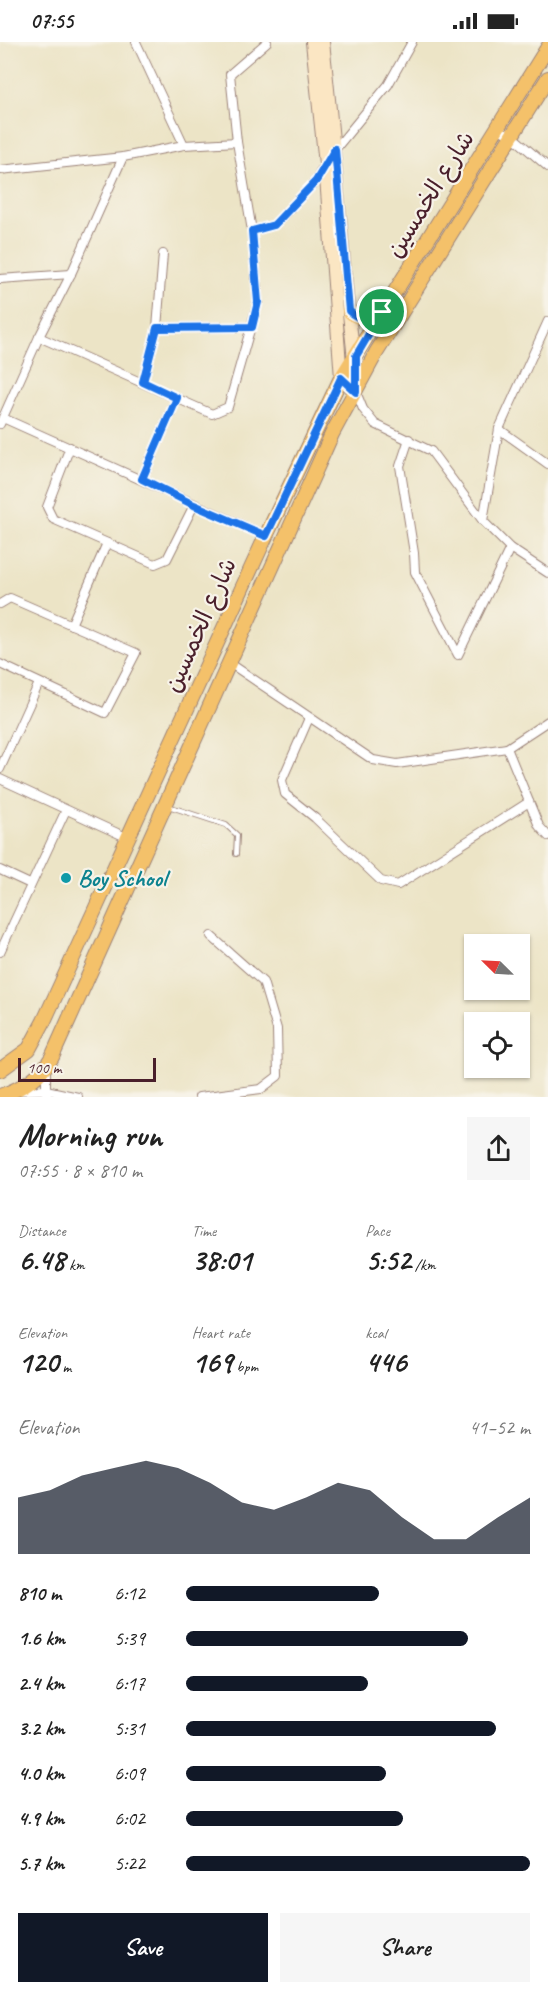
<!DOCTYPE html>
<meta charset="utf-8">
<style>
:root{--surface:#fff;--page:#f6f6f6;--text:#222;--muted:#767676;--accent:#111827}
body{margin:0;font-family:Caveat,"Playpen Sans Arabic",sans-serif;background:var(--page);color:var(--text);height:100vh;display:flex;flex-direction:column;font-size:22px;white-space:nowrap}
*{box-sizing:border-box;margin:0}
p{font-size:20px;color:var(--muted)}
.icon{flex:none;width:33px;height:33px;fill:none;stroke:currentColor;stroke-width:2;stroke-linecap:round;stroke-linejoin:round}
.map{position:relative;height:1055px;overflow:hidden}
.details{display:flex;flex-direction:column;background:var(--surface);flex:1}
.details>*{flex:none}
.needle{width:39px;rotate:294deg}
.tools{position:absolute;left:464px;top:892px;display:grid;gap:12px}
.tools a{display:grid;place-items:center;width:66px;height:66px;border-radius:0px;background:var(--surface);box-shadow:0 2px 4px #0004;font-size:30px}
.scale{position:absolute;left:18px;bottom:15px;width:138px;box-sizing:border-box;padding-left:6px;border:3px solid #4a1f2b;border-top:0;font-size:16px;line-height:21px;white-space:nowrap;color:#4a1f2b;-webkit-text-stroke:4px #f7f3e8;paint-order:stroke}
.pin{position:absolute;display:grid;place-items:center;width:51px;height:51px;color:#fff;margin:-26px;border:3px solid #fff;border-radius:50%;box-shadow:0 2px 6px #0007}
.round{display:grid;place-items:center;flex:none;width:63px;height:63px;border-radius:0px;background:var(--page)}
.summary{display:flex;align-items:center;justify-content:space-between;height:102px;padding:0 18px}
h1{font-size:33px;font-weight:700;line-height:45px}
.metrics{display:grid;grid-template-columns:repeat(3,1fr);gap:9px;height:102px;padding:6px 18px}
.metrics div{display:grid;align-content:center}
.metrics b{font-size:30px;font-weight:700}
.metrics small{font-size:16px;font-weight:400}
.metrics p{font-size:16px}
.chart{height:168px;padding:12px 18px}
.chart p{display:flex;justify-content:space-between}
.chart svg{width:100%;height:108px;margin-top:6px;fill:var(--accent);opacity:.7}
.button{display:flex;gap:12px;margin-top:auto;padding:12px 18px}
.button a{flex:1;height:69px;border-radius:0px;background:var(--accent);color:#fff;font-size:24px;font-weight:700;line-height:69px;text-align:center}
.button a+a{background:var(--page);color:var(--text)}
ul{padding:0 18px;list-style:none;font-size:20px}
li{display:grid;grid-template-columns:96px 72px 1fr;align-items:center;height:45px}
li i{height:15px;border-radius:8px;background:var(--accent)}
.status{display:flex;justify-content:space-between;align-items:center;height:42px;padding:0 30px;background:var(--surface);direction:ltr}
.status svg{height:16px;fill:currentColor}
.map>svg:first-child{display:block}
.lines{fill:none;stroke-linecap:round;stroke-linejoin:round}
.lane-casing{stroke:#9b8278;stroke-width:6}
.street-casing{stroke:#9b8278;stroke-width:10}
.secondary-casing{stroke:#9b8278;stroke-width:14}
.primary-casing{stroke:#9b8278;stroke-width:16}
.lane{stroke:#fff;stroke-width:4}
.street{stroke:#fff;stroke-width:8}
.secondary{stroke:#fbe6c3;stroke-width:12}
.primary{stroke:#f4c16a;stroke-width:14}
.route-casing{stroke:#fff;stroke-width:12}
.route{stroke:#1a73e8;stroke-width:8}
.culture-dot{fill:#0f9aa8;stroke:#f7f3e8;stroke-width:2}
.labels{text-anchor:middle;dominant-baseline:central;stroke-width:4.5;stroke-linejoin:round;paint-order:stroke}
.street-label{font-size:24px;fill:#4a1f2b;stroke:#f7f3e8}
.culture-label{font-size:24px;font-weight:bold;fill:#0d838f;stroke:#f7f3e8;text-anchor:start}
</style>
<div class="status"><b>07:55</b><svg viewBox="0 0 49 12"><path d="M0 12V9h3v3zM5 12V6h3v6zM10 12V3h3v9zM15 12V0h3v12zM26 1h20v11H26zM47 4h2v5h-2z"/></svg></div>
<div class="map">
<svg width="548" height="1055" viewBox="0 0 548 1055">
<rect width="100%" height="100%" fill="#f7f3e8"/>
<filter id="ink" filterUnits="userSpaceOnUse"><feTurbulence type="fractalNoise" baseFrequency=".0167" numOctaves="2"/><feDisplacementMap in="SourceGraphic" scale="12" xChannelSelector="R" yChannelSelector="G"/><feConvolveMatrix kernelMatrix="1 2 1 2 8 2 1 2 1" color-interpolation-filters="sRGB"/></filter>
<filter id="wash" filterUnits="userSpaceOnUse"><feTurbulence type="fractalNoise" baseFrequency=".008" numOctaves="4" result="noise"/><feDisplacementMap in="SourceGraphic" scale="24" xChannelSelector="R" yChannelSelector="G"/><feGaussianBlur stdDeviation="1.35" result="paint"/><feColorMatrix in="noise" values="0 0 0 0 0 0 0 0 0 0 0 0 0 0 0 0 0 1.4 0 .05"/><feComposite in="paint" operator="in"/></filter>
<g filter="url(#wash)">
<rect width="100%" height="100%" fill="#ece4c6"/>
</g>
<g filter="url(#ink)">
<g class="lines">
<defs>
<path id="lane" d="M168,764L226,783L237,793L236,812"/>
<g id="street">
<path d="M136,0L184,103"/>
<path d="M498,87L512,94L548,125"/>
<path d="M333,110L388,43L412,0"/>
<path d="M0,128L123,115L184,103L237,100"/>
<path d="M252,189L274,183L316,139L324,123"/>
<path d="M0,237L71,232"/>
<path d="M157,286L252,285"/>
<path d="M39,295L212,372L228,365L258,260L252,189L237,100L230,32L267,0"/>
<path d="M143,340L157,286L163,212"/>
<path d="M356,350L363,367L375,382L431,409L483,479L510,506L548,531"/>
<path d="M3,376L266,494"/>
<path d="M0,382L39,295L71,232L123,115"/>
<path d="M499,387L548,422"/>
<path d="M409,397L400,424L414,511L415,530L458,613L510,506"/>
<path d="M70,405L47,465L53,477L155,522L167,517L194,463"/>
<path d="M142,437L177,356"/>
<path d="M483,479L499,387L548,279"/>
<path d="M0,562L10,556L136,611L105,671L0,622"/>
<path d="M71,583L107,501"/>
<path d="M228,620L373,718L397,722L507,706L548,679"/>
<path d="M309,676L282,738L285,752L315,776L381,839L398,843L529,760"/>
<path d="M507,706L539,784L548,794"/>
<path d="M0,727L39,641"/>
<path d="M0,737L128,796"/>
<path d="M0,828L30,842"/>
<path d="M0,910L66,768"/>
<path d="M16,1049L46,1048L78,1055"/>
<path d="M46,1055V1025"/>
<path d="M199,1055L261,1047L278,1034L277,987L263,940L211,894"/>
</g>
<g id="secondary">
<path d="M312,0L325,122L341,336L356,350"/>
<path d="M323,0C332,81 339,162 346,243C349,279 355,313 356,349"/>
</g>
<g id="primary">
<path d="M349,269C359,279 370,276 382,270"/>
<path d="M0,1028L29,1007L44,979L266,494L341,336L548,5"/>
<path d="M0,1054C21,1047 41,1034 52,1015L332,392L376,311L548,36"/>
</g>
</defs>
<use href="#lane" class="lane-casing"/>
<use href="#street" class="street-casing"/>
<use href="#secondary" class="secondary-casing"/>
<use href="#primary" class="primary-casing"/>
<use href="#lane" class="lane"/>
<use href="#street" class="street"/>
<use href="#secondary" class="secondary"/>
<use href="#primary" class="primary"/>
</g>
</g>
<g class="lines" filter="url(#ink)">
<defs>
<path id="route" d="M335,107L349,269C359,279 370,276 382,270L356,314V350L341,336L266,494L194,463L142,437L177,356L143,340L157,286L252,285L258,260L252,189L274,183L316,139Z"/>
</defs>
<use href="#route" class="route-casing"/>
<use href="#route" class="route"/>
</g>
<circle class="culture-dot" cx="66" cy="836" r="6"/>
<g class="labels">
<g class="street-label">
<text transform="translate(430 152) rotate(-58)">شارع الخمسين</text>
<text transform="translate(200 583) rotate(-66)">شارع الخمسين</text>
</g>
<g class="culture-label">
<text x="78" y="836">Boy School</text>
</g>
</g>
</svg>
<div class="tools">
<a><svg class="needle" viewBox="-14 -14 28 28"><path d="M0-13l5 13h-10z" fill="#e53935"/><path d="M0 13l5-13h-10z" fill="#767676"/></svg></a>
<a><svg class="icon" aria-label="locate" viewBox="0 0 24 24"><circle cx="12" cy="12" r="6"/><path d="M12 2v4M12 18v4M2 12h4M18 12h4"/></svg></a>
</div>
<div class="scale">100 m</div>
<div class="pin" style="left:382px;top:270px;background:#1e9e55"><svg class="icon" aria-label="arrive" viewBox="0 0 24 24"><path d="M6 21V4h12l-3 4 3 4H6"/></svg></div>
</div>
<section class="details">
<div class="summary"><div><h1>Morning run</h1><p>07:55 · 8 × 810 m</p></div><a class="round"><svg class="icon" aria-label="share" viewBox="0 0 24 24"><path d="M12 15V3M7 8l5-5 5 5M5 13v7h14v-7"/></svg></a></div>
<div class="metrics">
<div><p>Distance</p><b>6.48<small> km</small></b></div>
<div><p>Time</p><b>38:01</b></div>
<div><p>Pace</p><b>5:52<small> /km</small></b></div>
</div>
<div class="metrics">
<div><p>Elevation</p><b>120<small> m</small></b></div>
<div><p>Heart rate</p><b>169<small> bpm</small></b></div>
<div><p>kcal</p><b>446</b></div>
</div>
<div class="chart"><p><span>Elevation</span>41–52 m</p>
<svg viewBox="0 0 160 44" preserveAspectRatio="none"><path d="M0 44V21L10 18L20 12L30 9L40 6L50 9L60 15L70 23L80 26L90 21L100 15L110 18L120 29L130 38L140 38L150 29L160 21V44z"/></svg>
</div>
<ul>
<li><b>810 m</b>6:12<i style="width:56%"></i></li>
<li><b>1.6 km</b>5:39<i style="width:82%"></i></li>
<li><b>2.4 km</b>6:17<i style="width:53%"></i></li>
<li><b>3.2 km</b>5:31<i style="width:90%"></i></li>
<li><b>4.0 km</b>6:09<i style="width:58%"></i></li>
<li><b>4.9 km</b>6:02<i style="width:63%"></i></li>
<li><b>5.7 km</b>5:22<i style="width:100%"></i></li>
</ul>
<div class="button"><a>Save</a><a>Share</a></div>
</section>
